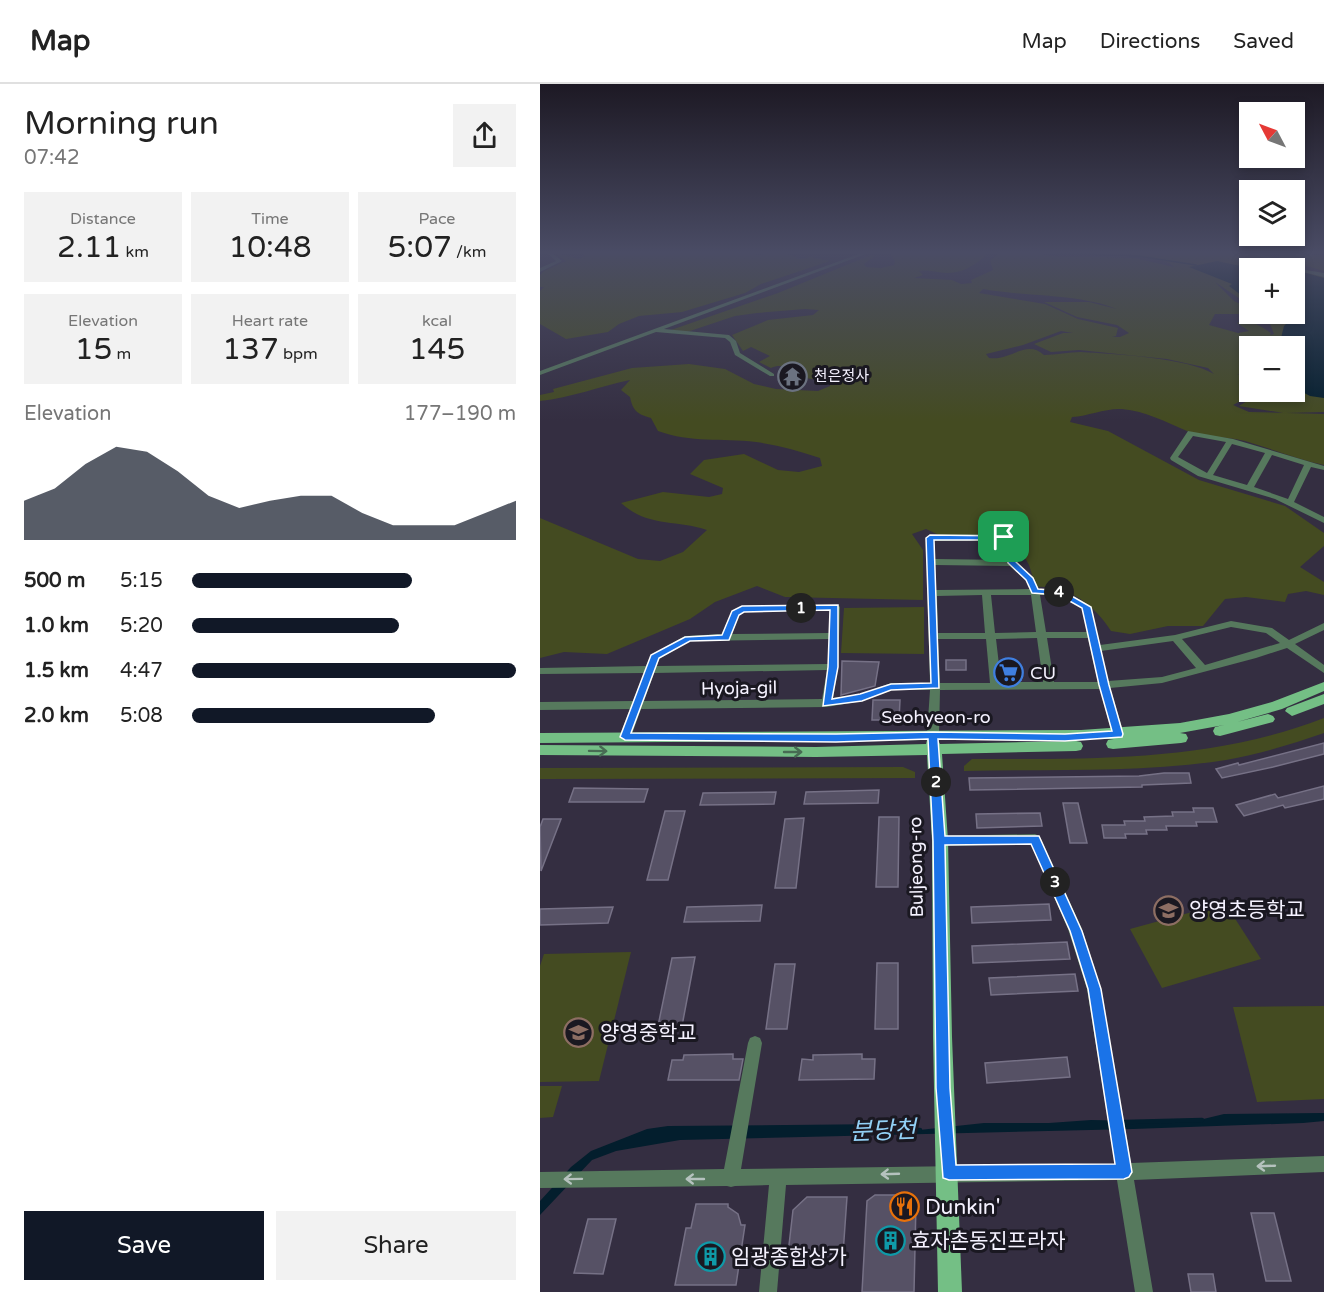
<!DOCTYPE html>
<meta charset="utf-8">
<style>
:root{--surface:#fff;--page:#f2f2f2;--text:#222;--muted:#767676;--line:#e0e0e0;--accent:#111827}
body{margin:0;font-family:"Varela Round","Noto Sans KR",sans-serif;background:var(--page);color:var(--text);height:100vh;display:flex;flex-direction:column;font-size:22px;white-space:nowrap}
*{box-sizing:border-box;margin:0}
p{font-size:20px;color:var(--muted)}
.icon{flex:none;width:33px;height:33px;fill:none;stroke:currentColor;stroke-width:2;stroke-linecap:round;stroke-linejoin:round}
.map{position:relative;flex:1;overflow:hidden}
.side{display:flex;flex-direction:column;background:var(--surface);width:540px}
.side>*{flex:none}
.needle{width:39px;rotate:311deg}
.tools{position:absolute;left:699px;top:18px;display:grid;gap:12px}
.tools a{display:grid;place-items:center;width:66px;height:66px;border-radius:0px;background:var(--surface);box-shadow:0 3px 9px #0003;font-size:30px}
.pin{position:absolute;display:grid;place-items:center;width:51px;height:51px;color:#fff;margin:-26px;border-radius:12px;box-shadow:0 3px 9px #0006}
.km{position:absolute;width:30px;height:30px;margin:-15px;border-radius:50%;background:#222;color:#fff;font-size:16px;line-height:30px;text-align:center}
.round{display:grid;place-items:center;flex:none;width:63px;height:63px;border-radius:0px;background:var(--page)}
.overview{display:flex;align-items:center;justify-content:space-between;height:102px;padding:0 24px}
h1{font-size:33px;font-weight:600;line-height:45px}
.metrics{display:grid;grid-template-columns:repeat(3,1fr);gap:9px;height:102px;padding:6px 24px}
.metrics div{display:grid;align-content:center;border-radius:0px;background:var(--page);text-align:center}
.metrics b{font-size:30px;font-weight:600}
.metrics small{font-size:16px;font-weight:400}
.metrics p{font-size:16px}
.chart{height:168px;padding:12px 24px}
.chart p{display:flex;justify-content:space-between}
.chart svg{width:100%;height:108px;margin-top:6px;fill:var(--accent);opacity:.7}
.primary-button{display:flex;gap:12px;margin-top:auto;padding:12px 24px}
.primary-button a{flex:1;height:69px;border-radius:0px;background:var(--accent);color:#fff;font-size:24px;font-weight:600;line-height:69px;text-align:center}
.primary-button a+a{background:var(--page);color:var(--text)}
ul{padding:0 24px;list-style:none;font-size:20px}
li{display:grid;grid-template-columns:96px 72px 1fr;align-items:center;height:45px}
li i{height:15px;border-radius:8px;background:var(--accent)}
header{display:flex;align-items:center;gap:36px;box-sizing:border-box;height:84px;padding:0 30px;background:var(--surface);border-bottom:2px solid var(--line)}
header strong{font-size:28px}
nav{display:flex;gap:33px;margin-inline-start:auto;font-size:21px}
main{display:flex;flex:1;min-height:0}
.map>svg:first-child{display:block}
.green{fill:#444b21;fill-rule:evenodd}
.water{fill:#031e2d}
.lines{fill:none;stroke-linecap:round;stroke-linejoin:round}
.stream-far1{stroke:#031e2d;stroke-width:1.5}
.stream{stroke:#031e2d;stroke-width:4.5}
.building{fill:#565165;stroke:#767186;stroke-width:1.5}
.minor{fill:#56795d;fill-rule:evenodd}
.major{fill:#74bf85;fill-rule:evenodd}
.oneway{stroke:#476c53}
.oneway2{stroke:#b5c2be}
.route{fill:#1a73e8;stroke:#fff;stroke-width:1.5;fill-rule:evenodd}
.labels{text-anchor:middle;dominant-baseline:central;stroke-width:6;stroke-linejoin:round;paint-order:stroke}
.far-poi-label{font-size:15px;fill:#f5f2ff;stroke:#1a1821;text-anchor:start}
.poi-label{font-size:18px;fill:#f5f2ff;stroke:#1a1821;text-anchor:start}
.street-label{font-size:18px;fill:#f5f2ff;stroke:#1a1821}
.near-poi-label{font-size:21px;fill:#f5f2ff;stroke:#1a1821;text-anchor:start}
.near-water-label{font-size:24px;font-style:italic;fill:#93d1f6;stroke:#1a1821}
</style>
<header>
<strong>Map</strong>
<nav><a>Map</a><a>Directions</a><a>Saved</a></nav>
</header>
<main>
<section class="side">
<div class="overview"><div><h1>Morning run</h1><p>07:42</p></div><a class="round"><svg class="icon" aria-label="share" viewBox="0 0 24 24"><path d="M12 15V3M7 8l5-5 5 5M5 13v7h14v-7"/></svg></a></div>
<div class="metrics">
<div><p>Distance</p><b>2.11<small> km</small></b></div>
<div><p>Time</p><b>10:48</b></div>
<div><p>Pace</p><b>5:07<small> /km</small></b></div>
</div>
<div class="metrics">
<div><p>Elevation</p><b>15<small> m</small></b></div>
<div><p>Heart rate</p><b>137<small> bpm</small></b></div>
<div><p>kcal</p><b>145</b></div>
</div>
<div class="chart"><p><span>Elevation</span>177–190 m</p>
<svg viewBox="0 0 160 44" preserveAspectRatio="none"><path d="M0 44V28L10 23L20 13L30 6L40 8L50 16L60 26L70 31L80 28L90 26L100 26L110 33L120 38L130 38L140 38L150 33L160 28V44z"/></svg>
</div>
<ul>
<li><b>500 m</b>5:15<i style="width:68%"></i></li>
<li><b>1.0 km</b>5:20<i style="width:64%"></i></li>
<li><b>1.5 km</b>4:47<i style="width:100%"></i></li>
<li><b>2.0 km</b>5:08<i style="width:75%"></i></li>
</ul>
<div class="primary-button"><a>Save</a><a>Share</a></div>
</section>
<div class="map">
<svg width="784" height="1208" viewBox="0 0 784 1208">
<rect width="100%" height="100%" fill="#342e41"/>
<g class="green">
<path d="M14,168L38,175L46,172L39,168H215V171L240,168L257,173L255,175L269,174L265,172L290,177L221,200L205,209L142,228L99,232L79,240L68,248L26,255L0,240V207L4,203H0V191L4,187L26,177Z"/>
<path d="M349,168H442L447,171C432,183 419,192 398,188C391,187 386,186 379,187L383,191L374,194L412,196L421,200L432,199L431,196L453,186L450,176L458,170L492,168L512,172L594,174L634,183C620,166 534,169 509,168H732L728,170L736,176L784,193V328L744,329L699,322L722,308H754V262H710L709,288L697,291H709L710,308H717L693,321L709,328L784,330V381C757,375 732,365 705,357C686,352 664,354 647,347C625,338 606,327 582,325C565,324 549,332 532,333L530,338L568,347L659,396L745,422L784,449V462L760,483L784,498V511L766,507L748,510L745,518L706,513L685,515L663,542H628L590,550L571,547C554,521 529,501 496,503L489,481L473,452L399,451L386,445L372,450L383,466V516L245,513L217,502L175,518L150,535L67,570L24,568L0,574V434L98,475L120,477L143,468L167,446C135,435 109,444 81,419L123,408L169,413L182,410L183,404L150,390L164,376L204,370L238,386L259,388L282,382L280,374C259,367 238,361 216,358C181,354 151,359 118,347L111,334C97,330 93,327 90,313L81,306L90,296C60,302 31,314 0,317V311L14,308L13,305L92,284L149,280L185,285L214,300L236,305L278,307L290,302V296C283,295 273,296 266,294C253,290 246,277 231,284L219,278L230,272L211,263L203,267L192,251L228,236L273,231L279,226L265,225L217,229L195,232L147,248L128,247L238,209L331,171L335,172L324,180L326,183L341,184L354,181L355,177ZM710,184H754V230H723L727,232L734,250L730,251L731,249C721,242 709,234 697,239L709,247L698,249L669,241L675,230H702V233H711L715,230H710L709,224L694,217L675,198L709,221ZM443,205C486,213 537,209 577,225L549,218H504L537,233L577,241L589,249L580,253H572L576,252L578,244L538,235L505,220L439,209ZM521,247L533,249H523L494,260L511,268L539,266L627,275L668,284L674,290C648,274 574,270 541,268C529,268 516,271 504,271C486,255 471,277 449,274L446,270L483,261Z"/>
<path d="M739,169L784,171V187L739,174Z"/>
<path d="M384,523V570L301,569L304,524Z"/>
<path d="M784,634V649C752,660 720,670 686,676C603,689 509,685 424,687V682L432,675C551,675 671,678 784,634Z"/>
<path d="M363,683L375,688V694L0,695V684Z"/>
<path d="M685,819L721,875L622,904L590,845Z"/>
<path d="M91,868L59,997L0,998V882L4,870Z"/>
<path d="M784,922V1015L717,1018L693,923Z"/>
<path d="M0,1002H22L13,1033L0,1034Z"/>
</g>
<g class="water">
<path d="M677,177L710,184L709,217L689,202L692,200L649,183Z"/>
<path d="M755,186L784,194V314L770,312L755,304L754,262H739L744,242L747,239L733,230H754Z"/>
<path d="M784,1029V1037L763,1039L593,1045L140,1056L76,1067L52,1076L0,1131V1117L31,1083L51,1067L107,1045L128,1042L348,1040L370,1047L444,1039H509L551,1036L651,1038L684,1030Z"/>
</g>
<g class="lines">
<path class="stream-far1" d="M496,168L598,172L656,181"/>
<g class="stream">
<path d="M585,1038L662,1036"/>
<path d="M366,1046H380"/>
</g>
</g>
<g class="building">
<rect x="406" y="576" width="20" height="10"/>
<path d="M302,577L339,578L335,602L301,611Z"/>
<path d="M462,585H480L481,596L463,595Z"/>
<path d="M333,616H360L359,636H332Z"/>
<path d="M784,659V670L733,683L682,694L676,685L698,679L699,681Z"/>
<path d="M624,689H649L651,699L602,701V703L430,706L429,694L599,692Z"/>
<path d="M784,702V715L745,724L743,721L704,732L696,721L735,710L738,714Z"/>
<path d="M34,704L108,705L104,718H29Z"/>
<path d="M339,706L338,719L264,720L266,708Z"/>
<path d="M236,708L234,720L160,721L163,709Z"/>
<path d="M523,719H538L547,759H530Z"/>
<path d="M653,724H673L677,738H656L657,742H626L627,746H606L607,750H585L586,754H564L562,741H585L584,737H605L604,733L633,732L632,728H654Z"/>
<path d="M125,727H145L128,796H107Z"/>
<path d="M500,729L502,742L437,744L436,730Z"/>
<path d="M339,733H359L358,803H336Z"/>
<path d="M264,734L256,804H235L245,735Z"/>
<path d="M3,735H21L1,787L0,743Z"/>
<path d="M509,820L511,836L432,839L431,823Z"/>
<path d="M222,821L220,837L144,838L147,823Z"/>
<path d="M73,823L68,839L0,841V825Z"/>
<path d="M527,858L530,875L433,879L432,862Z"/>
<path d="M155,873L142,942H118L132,874Z"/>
<path d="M337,879H358V945H335Z"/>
<path d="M235,880H255L247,945H226Z"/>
<path d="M535,890L538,907L451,911L449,894Z"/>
<path d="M193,970V975H203L199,996H128L132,976H143L144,971Z"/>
<path d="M322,970V975H335L334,995L259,996L262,975L273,976V971Z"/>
<path d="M527,973L530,993L447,999L445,979Z"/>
<path d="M335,1111H366L376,1119L374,1208H322L327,1117Z"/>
<path d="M267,1113H307L303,1170H248L253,1126Z"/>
<path d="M156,1120H188V1123L198,1130L201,1141H205L196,1201H135L146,1144H151Z"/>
<path d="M711,1129H734L751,1197H726Z"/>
<path d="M48,1135H76L63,1190L34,1189Z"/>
<path d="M648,1190H673L676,1208H651Z"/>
</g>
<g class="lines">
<g class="minor">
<path d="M6,168H11L22,177L0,188V184L16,177Z"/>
<path d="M324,168H331L124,245L189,251L196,257L200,269L234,290V292H230L195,271L190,258L185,254L116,248L0,291V287Z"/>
<path d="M708,168H716L766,186L784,189V193L763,188Z"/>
<path d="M648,347L693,355L784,382V386L771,383L754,418L784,433V439L735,415L658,392L631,376L630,374ZM653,352L686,358L667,389L638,373ZM692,360L725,369L707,401L673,391ZM732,371L764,381L748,415L714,403Z"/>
<path d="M463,450L473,457L476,478L493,493L499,505L523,506L549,521L560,561L635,551L691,537L732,544L749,556L784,539V546L755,560L784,581V589L747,564L716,574L622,599L570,604L584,650L582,653H574L572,650L560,605L400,606L399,651L397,654H389L387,651L390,606H352L322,617L287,623L101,625L91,653L89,656H81L79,653L90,625L0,626V618L93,617L104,589L0,590V584L106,582L111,571L145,552L182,550L192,527L202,522L298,521L300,523L298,583L293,614L321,610L351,599H390L386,454L390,451ZM461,456L465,458L467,476L395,475L394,457ZM395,481L470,482L486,496L490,505L396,506ZM442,511L445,549H398L397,512ZM451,511H491L496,548L455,549ZM500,511H518L542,524L547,548H506ZM290,526L289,549L192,550L199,531L204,528ZM691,543L726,549L740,559L665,581L642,555ZM497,554L503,598H461L456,555ZM507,554H548L558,598H514ZM289,555L288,580L117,582L119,575L150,557ZM398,555H446L450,599H400ZM633,557L656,584L622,593L568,597L561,567ZM287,586L282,615L104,617L114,589Z"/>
<path d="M495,750L499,752L501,755L542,845L561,905L591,1079L784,1072V1088L594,1096L613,1208H595L577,1096L246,1101L237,1208H219L229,1101L195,1102L191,1103L187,1102L0,1104V1088L184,1085L208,959L210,954L215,952L220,954L222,959L201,1085L575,1080L547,905L528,845L491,760L399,762L395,760L393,757L395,754L399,752Z"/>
</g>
<g class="major">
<path d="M784,598V607L742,625L697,638L728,630L733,632L735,635L733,638L680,652L675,651L673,647L675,643L684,641L640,649L646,650L648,654L646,658L641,659L573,665L568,664L566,660L568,656L574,655L398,656L400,660L536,657L541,658L543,662L541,666L536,667L402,670L408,756L412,953L422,1208H398L393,953L392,756L387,671L276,673L0,671V661L276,663L386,660L387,656L0,659V649L541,646L640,639L689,630L732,618Z"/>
<path d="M784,610V620L752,632L745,627L747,624Z"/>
</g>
</g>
<defs><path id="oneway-shaft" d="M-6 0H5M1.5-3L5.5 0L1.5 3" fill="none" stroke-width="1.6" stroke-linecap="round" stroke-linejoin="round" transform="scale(1.5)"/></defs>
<g class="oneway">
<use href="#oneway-shaft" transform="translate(58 667) rotate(1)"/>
<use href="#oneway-shaft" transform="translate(253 668)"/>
</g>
<g class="oneway2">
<use href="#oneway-shaft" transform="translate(726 1082) rotate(178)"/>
<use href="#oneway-shaft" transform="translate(350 1090) rotate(178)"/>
<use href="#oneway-shaft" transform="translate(33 1095) rotate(179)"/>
<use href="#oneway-shaft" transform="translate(155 1095) rotate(-180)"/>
</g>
<linearGradient id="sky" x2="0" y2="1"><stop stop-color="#1d1924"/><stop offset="0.5" stop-color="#4a4c65"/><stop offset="1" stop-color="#4a4c65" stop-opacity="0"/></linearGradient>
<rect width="784" height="337" fill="url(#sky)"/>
<path class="route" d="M390,451L466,452L473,457L476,478L493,494L498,505L523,507L551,523L569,601L583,650L582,653L525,657L398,655L405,752H499L542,847L561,905L592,1088L589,1093L584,1095L409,1096L403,1094L396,1004L393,757L388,655L296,658L85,656L80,653L111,571L145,553L182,551L192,527L202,522L298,521V583L292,615L320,610L351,600L391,599L386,454ZM394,456H462L465,458L468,479L486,496L492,509L519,511L542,524L559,601L572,647L525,650L393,648L296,650L91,649L119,574L150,557L189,556L199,531L204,528L290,526L288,583L283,622L322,617L351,606L399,604ZM491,760L530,847L548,905L575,1080L416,1081L410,1004L405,761Z"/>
<defs>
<symbol id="temple-ring" viewBox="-11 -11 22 22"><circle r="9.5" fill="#1a1821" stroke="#6b7280" stroke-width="1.5"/><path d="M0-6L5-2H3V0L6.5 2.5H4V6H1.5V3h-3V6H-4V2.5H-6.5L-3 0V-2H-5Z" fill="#6b7280"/></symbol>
<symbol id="supermarket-ring" viewBox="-11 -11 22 22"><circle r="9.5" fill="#1a1821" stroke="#3f7fe0" stroke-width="1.5"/><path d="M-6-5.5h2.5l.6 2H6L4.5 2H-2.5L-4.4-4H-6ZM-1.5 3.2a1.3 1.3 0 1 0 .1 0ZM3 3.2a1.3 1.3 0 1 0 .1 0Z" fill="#3f7fe0"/></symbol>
<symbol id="school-ring" viewBox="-11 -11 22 22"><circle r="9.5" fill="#1a1821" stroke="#8d6e63" stroke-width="1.5"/><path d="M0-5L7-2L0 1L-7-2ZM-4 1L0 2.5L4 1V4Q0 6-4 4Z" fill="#8d6e63"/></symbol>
<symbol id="restaurant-ring" viewBox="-11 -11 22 22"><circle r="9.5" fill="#1a1821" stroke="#e8710a" stroke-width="1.5"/><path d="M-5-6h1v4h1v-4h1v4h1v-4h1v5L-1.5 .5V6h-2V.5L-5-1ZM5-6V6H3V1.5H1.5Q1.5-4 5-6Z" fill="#e8710a"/></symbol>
<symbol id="building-ring" viewBox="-11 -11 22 22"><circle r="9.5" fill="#1a1821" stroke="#0f9aa8" stroke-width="1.5"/><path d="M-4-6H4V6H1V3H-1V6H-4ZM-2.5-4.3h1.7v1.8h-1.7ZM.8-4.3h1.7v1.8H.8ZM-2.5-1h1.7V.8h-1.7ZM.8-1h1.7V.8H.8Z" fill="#0f9aa8"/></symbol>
</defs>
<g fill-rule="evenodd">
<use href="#temple-ring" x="236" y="276" width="33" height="33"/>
<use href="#supermarket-ring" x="452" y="572" width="33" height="33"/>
<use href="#school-ring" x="612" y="810" width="33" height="33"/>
<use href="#school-ring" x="22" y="932" width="33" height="33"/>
<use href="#restaurant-ring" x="348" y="1106" width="33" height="33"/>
<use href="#building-ring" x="334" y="1140" width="33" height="33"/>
<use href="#building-ring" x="154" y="1156" width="33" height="33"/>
</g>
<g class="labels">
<g class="far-poi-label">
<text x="274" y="292">천은정사</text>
</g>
<g class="poi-label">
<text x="490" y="589">CU</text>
</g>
<g class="street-label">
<text transform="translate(199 604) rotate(-1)">Hyoja-gil</text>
<text x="396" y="633">Seohyeon-ro</text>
<text transform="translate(376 783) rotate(-91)">Buljeong-ro</text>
</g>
<g class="near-poi-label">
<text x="649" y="826">양영초등학교</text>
<text x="60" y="949">양영중학교</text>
<text x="385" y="1123">Dunkin'</text>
<text x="371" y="1157">효자촌동진프라자</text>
<text x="191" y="1173">임광종합상가</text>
</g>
<g class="near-water-label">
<text transform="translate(343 1047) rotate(-2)">분당천</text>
</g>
</g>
</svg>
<div class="tools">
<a><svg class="needle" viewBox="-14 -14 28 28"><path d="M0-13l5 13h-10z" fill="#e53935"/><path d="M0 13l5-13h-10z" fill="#767676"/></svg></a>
<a><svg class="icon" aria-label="layers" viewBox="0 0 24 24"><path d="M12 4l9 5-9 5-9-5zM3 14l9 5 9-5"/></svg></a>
<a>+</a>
<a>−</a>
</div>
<div class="pin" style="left:464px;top:453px;background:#1e9e55"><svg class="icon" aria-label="arrive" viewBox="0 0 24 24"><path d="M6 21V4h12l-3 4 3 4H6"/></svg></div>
<b class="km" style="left:261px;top:524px">1</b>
<b class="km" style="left:396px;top:698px">2</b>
<b class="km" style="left:515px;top:798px">3</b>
<b class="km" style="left:519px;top:508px">4</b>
</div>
</main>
